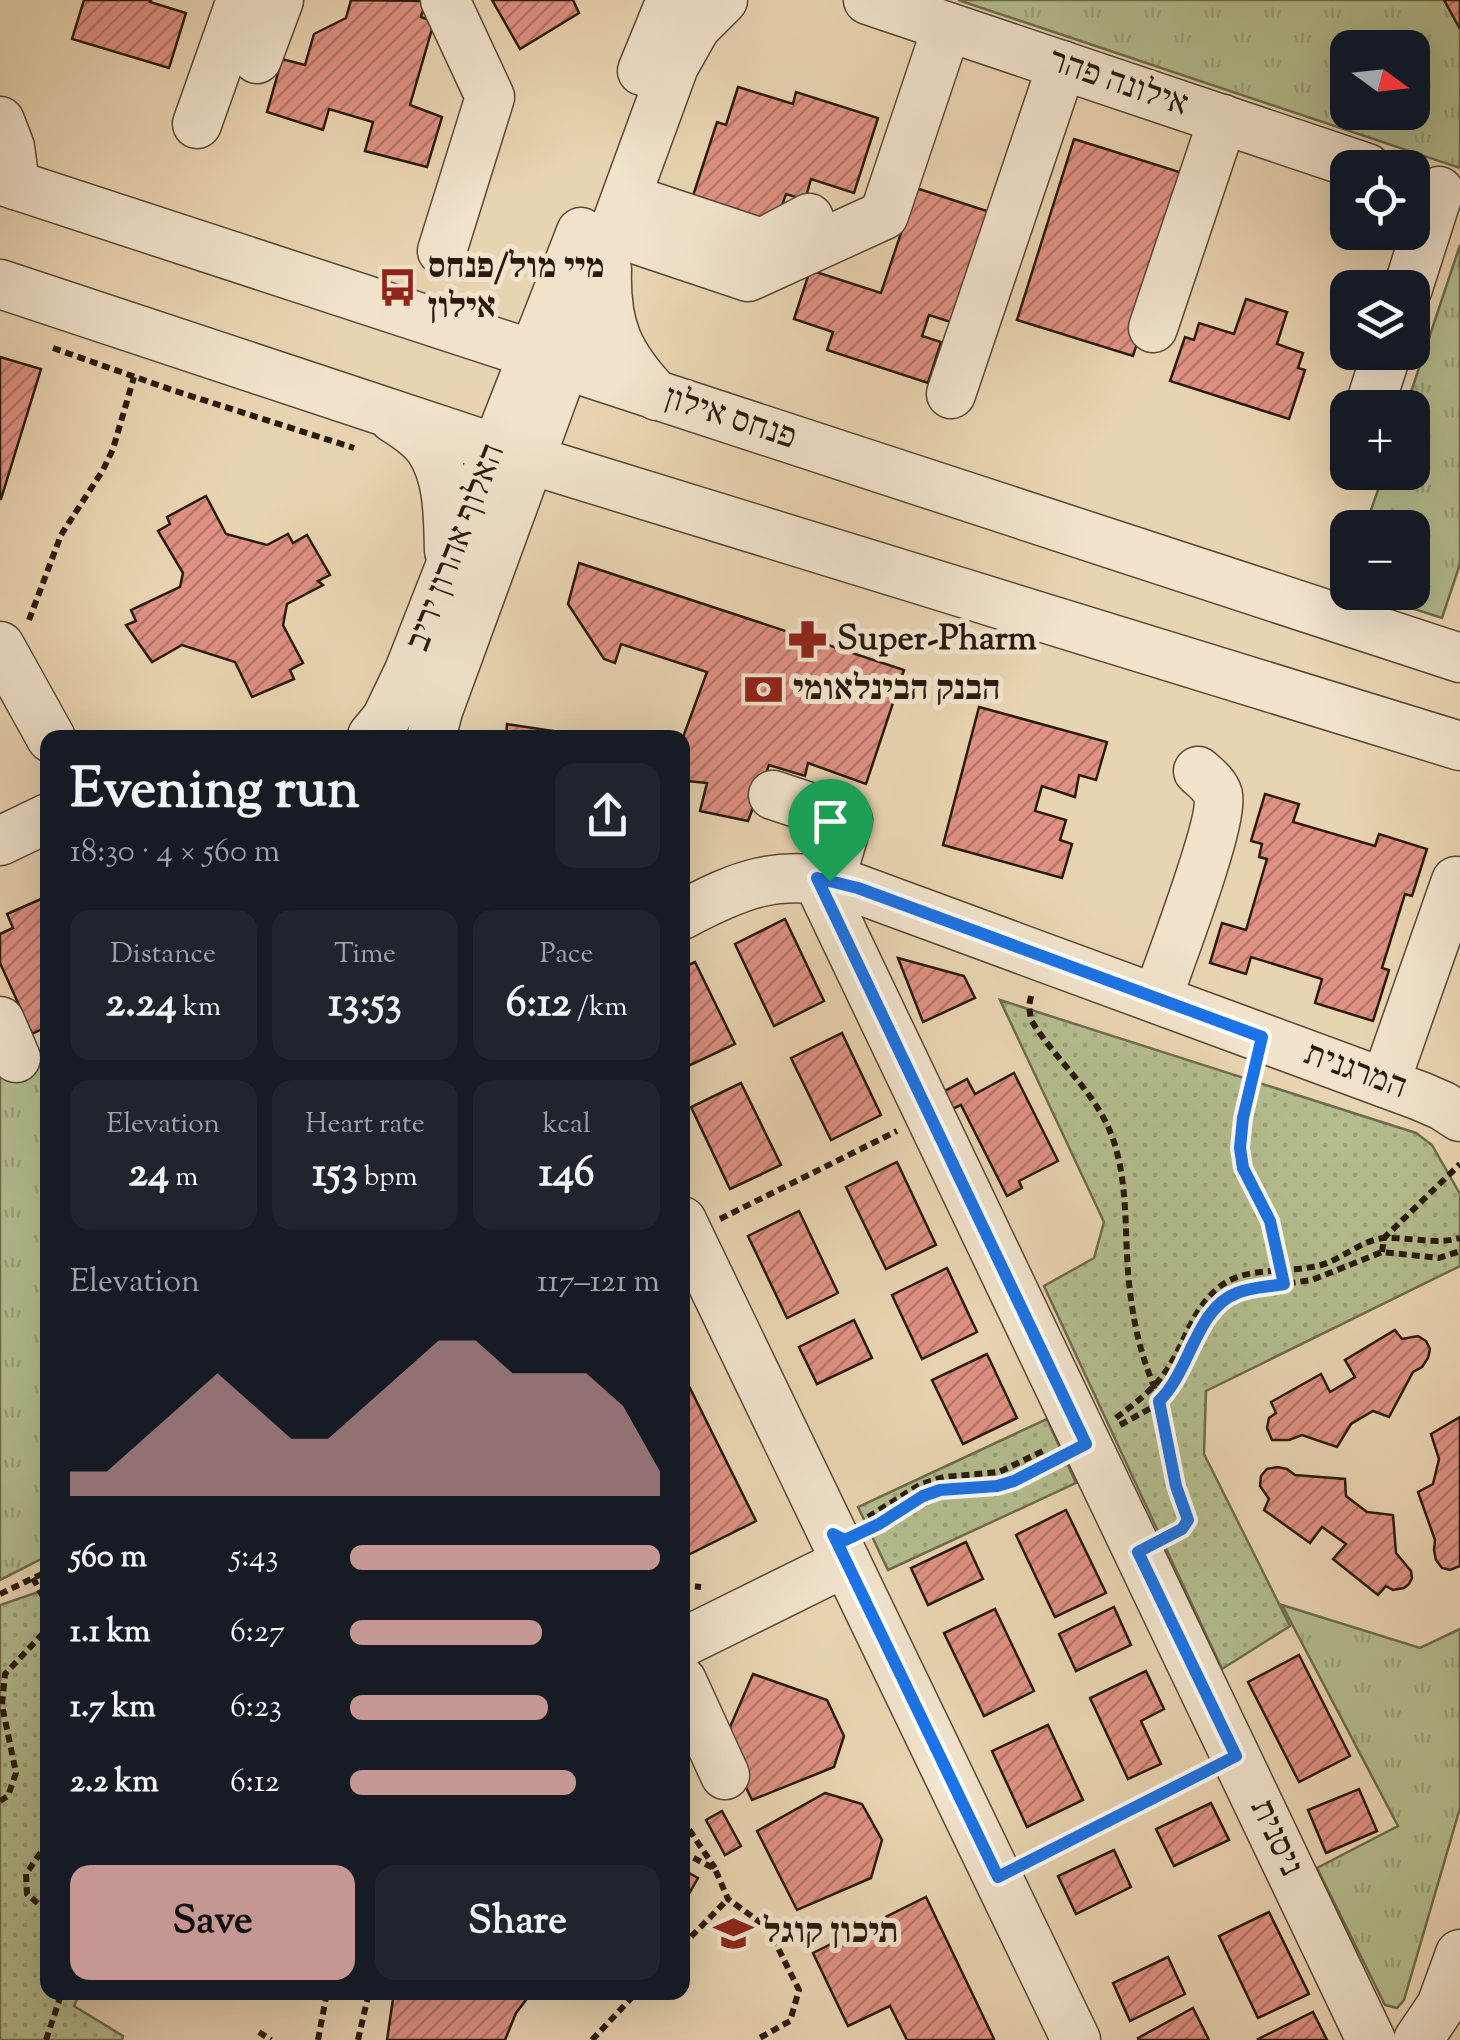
<!DOCTYPE html>
<meta charset="utf-8">
<style>
:root{--surface:#171b24;--page:#20242c;--text:#f1f3f6;--muted:#9ea1a6;--accent:#c59692}
body{margin:0;font-family:"Sorts Mill Goudy","Frank Ruhl Libre",serif;background:var(--page);color:var(--text);height:100vh;display:flex;flex-direction:column;font-size:38px;white-space:nowrap}
*{box-sizing:border-box;margin:0}
p{font-size:32px;color:var(--muted)}
.icon{flex:none;width:55px;height:55px;fill:none;stroke:currentColor;stroke-width:2;stroke-linecap:round;stroke-linejoin:round}
.map{position:relative;flex:1;overflow:hidden}
.panel{position:absolute;left:40px;top:730px;width:650px;height:1270px;display:flex;flex-direction:column;background:var(--surface);border-radius:20px;box-shadow:0 10px 40px #0002}
.panel>*{flex:none}
.needle{width:65px;rotate:105deg}
.tools{position:absolute;left:1330px;top:30px;display:grid;gap:20px}
.tools a{display:grid;place-items:center;width:100px;height:100px;border-radius:20px;background:var(--surface);box-shadow:0 10px 40px #0002;font-size:50px}
.pin{position:absolute;display:grid;place-items:center;width:85px;height:85px;color:#fff;margin:-102px -42px;border-radius:50% 50% 50% 0;rotate:-45deg;box-shadow:0 0 10px #0007}
.pin .icon{rotate:45deg}
.round{display:grid;place-items:center;flex:none;width:105px;height:105px;border-radius:20px;background:var(--page)}
.overview{display:flex;align-items:center;justify-content:space-between;height:170px;padding:0 30px}
h1{font-size:55px;font-weight:700;line-height:75px}
.metrics{display:grid;grid-template-columns:repeat(3,1fr);gap:15px;height:170px;padding:10px 30px}
.metrics div{display:grid;align-content:center;border-radius:20px;background:var(--page);text-align:center}
.metrics b{font-size:42px;font-weight:700}
.metrics small{font-size:28px;font-weight:400}
.metrics p{font-size:28px}
.chart{height:280px;padding:20px 30px}
.chart p{display:flex;justify-content:space-between}
.chart svg{width:100%;height:180px;margin-top:10px;fill:var(--accent);opacity:.7}
.cta{display:flex;gap:20px;margin-top:auto;padding:20px 30px}
.cta a{flex:1;height:115px;border-radius:20px;background:var(--accent);color:#111;font-size:40px;font-weight:700;line-height:115px;text-align:center}
.cta a+a{background:var(--page);color:var(--text)}
ul{padding:0 30px;list-style:none;font-size:32px}
li{display:grid;grid-template-columns:160px 120px 1fr;align-items:center;height:75px}
li i{height:25px;border-radius:12px;background:var(--accent)}
.map>svg:first-child{display:block}
.grass{fill:url(#grass-tufts);stroke:#6e6c4e;stroke-width:2.5;fill-rule:evenodd}
.park{fill:url(#park-dots);stroke:#6e6c4e;stroke-width:2.5}
.building{fill:url(#building-hatch);stroke:#291a0d;stroke-width:2.5}
.lines{fill:none;stroke-linecap:round;stroke-linejoin:round}
.minor-casing{stroke:#594836;stroke-width:51}
.path{stroke:#291a0d;stroke-width:6;stroke-dasharray:8 5;stroke-linecap:butt}
.minor{stroke:#f1e3cc;stroke-width:48}
.route-casing{stroke:#fff;stroke-width:20}
.route{stroke:#1a73e8;stroke-width:12}
.labels{text-anchor:middle;dominant-baseline:central;stroke-width:10;stroke-linejoin:round;paint-order:stroke}
.street-label{font-size:35px;fill:#291a0d;stroke:#f1e3cc}
.poi-label{font-size:35px;font-weight:bold;fill:#291a0d;stroke:#f1e3cc;text-anchor:start}
</style>
<div class="map">
<svg width="1460" height="2040" viewBox="0 0 1460 2040">
<defs>
<pattern id="grass-tufts" width="24" height="20" patternUnits="userSpaceOnUse" patternTransform="scale(2.5)"><rect width="24" height="20" fill="#b4bd8e"/><path d="M3 7l-1-3M5 7V3M7 7l1-3M15 17l-1-3M17 17v-4M19 17l1-3" fill="none" stroke="#9ba279"/></pattern>
<pattern id="park-dots" width="8" height="8" patternUnits="userSpaceOnUse" patternTransform="scale(2.5)"><rect width="8" height="8" fill="#b4bd8e"/><path d="M2 2h.1M6 6h.1" fill="none" stroke="#9ba279" stroke-width="1.8" stroke-linecap="round"/></pattern>
<pattern id="building-hatch" width="6" height="6" patternUnits="userSpaceOnUse" patternTransform="scale(2.5)"><rect width="6" height="6" fill="#df9183"/><path d="M-1 1l2-2M0 6l6-6M5 7l2-2" fill="none" stroke="#b5766a"/></pattern>
</defs>
<rect width="100%" height="100%" fill="#e9d4b1"/>
<filter id="stains"><feTurbulence type="fractalNoise" baseFrequency=".002" numOctaves="4"/><feColorMatrix values="0 0 0 0 .2 0 0 0 0 .09 0 0 0 0 .02 0 0 0 .5 -.17"/></filter>
<radialGradient id="worn" r=".72"><stop offset=".6" stop-color="#630" stop-opacity="0"/><stop offset="1" stop-color="#630" stop-opacity=".3"/></radialGradient>
<g class="grass">
<path d="M958,0H1460V168ZM1348,48H1412V112H1348Z"/>
<path d="M1460,245V564L1442,618L1365,593L1412,592V528L1365,527L1384,473L1412,472V408L1406,407Z"/>
<path d="M47,1056V1556L0,1580V1077Z"/>
<path d="M1282,1605L1420,1648L1460,1629V1808L1404,2000L1397,2008L1385,2005L1317,1868L1398,1826Z"/>
</g>
<g class="park">
<path d="M1000,1000L1416,1133L1432,1145L1460,1194V1266L1206,1391L1204,1454L1290,1626L1222,1669L1044,1286L1094,1258L1104,1222Z"/>
<path d="M1047,1419L1076,1483L888,1570L858,1507Z"/>
<path d="M47,1589L48,1873L45,1877L48,1879V1992L80,1993L74,2006L123,2036L122,2040H0V1605Z"/>
</g>
<g class="building">
<path d="M84,0H151L150,2L186,13L169,68L72,39Z"/>
<path d="M351,0L426,1L421,17L434,22L410,105L442,117L427,167L365,151L373,122L329,109L323,130L267,112L282,59L305,65L314,34L346,18Z"/>
<path d="M492,0H573L579,13L520,49Z"/>
<path d="M1444,0H1460V29Z"/>
<path d="M738,87L793,104L796,92L878,118L854,193L811,179L805,200L786,194L773,231L690,205L717,122L726,125Z"/>
<path d="M1074,139L1189,175L1133,356L1017,320Z"/>
<path d="M916,188L993,213L957,324L929,315L922,336L941,342L928,383L827,350L833,332L794,319L810,270L881,293Z"/>
<path d="M1246,299L1287,312L1277,344L1303,353L1298,368L1305,370L1289,419L1170,381L1185,337L1194,340L1199,323L1234,334Z"/>
<path d="M0,357L41,369L1,499H0Z"/>
<path d="M206,496L226,534L267,545L288,534L293,543L307,535L330,575L318,581L323,585L287,604L283,625L303,663L290,670L294,679L252,697L235,662L182,645L152,662L126,625L136,621L131,610L180,587L183,573L158,531L170,524L167,517Z"/>
<path d="M579,563L904,670L866,784L808,763L805,776L769,765L748,821L700,811L707,783L687,781L685,800H682V740L707,672L621,644L615,663L604,659L568,604Z"/>
<path d="M979,707L1107,742L1096,780L1079,775L1075,797L1042,786L1035,811L1066,820L1060,840L1072,844L1062,878L943,845Z"/>
<path d="M507,724L600,738H506Z"/>
<path d="M1265,794L1299,804L1293,822L1375,846L1379,834L1427,849L1412,896L1405,894L1382,968L1389,970L1373,1021L1315,1003L1322,979L1251,957L1246,974L1210,963L1222,923L1246,930L1267,859L1259,857L1262,844L1251,841Z"/>
<path d="M41,899L48,914L46,1039L42,1029L32,1034L0,963V934L13,928L7,914Z"/>
<path d="M785,919L824,1001L774,1026L735,944Z"/>
<path d="M898,958L964,976L975,998L923,1022Z"/>
<path d="M695,962L735,1044L684,1068L682,968Z"/>
<path d="M842,1033L881,1115L831,1140L791,1058Z"/>
<path d="M1014,1073L1058,1161L1019,1181L1022,1188L1007,1196L961,1105L950,1110L941,1093L967,1079L975,1094Z"/>
<path d="M741,1083L781,1165L730,1189L691,1107Z"/>
<path d="M897,1162L936,1245L886,1269L846,1187Z"/>
<path d="M799,1211L838,1293L787,1318L748,1236Z"/>
<path d="M947,1268L977,1332L922,1359L892,1295Z"/>
<path d="M854,1320L872,1358L817,1384L799,1347Z"/>
<path d="M1395,1330L1402,1339L1418,1336L1426,1341L1430,1349L1428,1358L1422,1367L1413,1372L1389,1417L1373,1411L1351,1424L1337,1447L1302,1435L1289,1440H1272L1267,1428L1269,1418L1276,1413L1271,1402L1321,1374L1330,1392L1355,1377L1345,1360Z"/>
<path d="M987,1354L1017,1418L963,1444L932,1380Z"/>
<path d="M682,1372L756,1521L682,1558Z"/>
<path d="M1460,1417V1566L1450,1570L1442,1568L1436,1560L1434,1550L1435,1540L1418,1492L1433,1484L1439,1459L1431,1434Z"/>
<path d="M1277,1467L1287,1469L1295,1475L1345,1479L1346,1496L1367,1512L1393,1515L1396,1553L1411,1571L1412,1578L1409,1584L1404,1588L1393,1590L1386,1586L1378,1595L1333,1559L1346,1544L1322,1527L1310,1543L1264,1510L1269,1499L1260,1486L1261,1476L1267,1469Z"/>
<path d="M1066,1510L1106,1593L1055,1617L1016,1535Z"/>
<path d="M966,1542L983,1579L928,1605L911,1568Z"/>
<path d="M1114,1607L1131,1645L1076,1671L1059,1634Z"/>
<path d="M995,1609L1034,1691L984,1716L944,1633Z"/>
<path d="M1299,1655L1350,1756L1299,1782L1248,1682Z"/>
<path d="M1146,1671L1164,1709L1141,1721L1161,1764L1128,1779L1090,1698Z"/>
<path d="M753,1674L827,1700L844,1736L834,1767L752,1800L724,1741Z"/>
<path d="M1048,1725L1083,1800L1027,1827L992,1751Z"/>
<path d="M1359,1789L1377,1831L1326,1853L1308,1810Z"/>
<path d="M825,1793L862,1804L882,1840L871,1878L797,1910L757,1831Z"/>
<path d="M1211,1803L1229,1840L1174,1866L1156,1829Z"/>
<path d="M722,1811L741,1846L725,1855L706,1820Z"/>
<path d="M1114,1850L1131,1887L1076,1914L1058,1876Z"/>
<path d="M682,1869L698,1878L682,1906Z"/>
<path d="M926,1897L994,2039L992,2040H907L890,2006L848,2026L813,1953Z"/>
<path d="M1269,1912L1309,1994L1258,2018L1219,1936Z"/>
<path d="M1168,1957L1185,1994L1130,2021L1113,1983Z"/>
<path d="M394,1992H532L516,2013L505,2040H387Z"/>
<path d="M1193,2008L1209,2040H1139L1138,2038Z"/>
<path d="M1313,2012L1327,2040H1259L1258,2039Z"/>
</g>
<g class="lines">
<defs>
<g id="minor">
<path d="M868,0L1367,168"/>
<path d="M257,59L279,0"/>
<path d="M642,71L671,0"/>
<path d="M0,121L10,147L15,185"/>
<path d="M197,124L241,0"/>
<path d="M0,180L1460,658"/>
<path d="M626,198L762,243L809,218"/>
<path d="M614,232L748,277L884,215L947,27"/>
<path d="M442,251L490,97L445,0"/>
<path d="M607,269C605,326 618,355 657,396"/>
<path d="M0,284L531,460L1460,746"/>
<path d="M1408,288L1439,191"/>
<path d="M1153,328L1223,119"/>
<path d="M951,394L1062,65"/>
<path d="M1369,408L1387,352"/>
<path d="M393,418C406,426 421,436 430,449C449,478 448,517 449,551"/>
<path d="M0,646L51,738"/>
<path d="M372,736L386,719L409,671L581,232"/>
<path d="M431,738L438,711L674,66L696,27L723,0"/>
<path d="M773,795L848,820L830,881"/>
<path d="M0,841L48,818"/>
<path d="M817,879L1371,2040"/>
<path d="M682,915C740,884 778,869 844,884L1420,1096L1443,1106L1460,1117"/>
<path d="M1157,999C1169,964 1224,822 1218,795C1215,785 1206,778 1198,771"/>
<path d="M0,1021L16,1058"/>
<path d="M1385,1083L1456,881"/>
<path d="M682,1221L1076,2040"/>
<path d="M682,1643L846,1562"/>
<path d="M682,1681L725,1775"/>
<path d="M1418,2040L1441,2006L1460,1954"/>
</g>
</defs>
<use href="#minor" class="minor-casing"/>
<g class="path">
<path d="M53,348L172,390L354,448"/>
<path d="M29,620L61,535L103,470L113,449L134,377"/>
<path d="M1031,996L1029,1006L1031,1020C1056,1061 1097,1093 1113,1139C1129,1186 1124,1235 1129,1283C1132,1311 1137,1339 1146,1365C1150,1377 1155,1389 1159,1401C1170,1440 1173,1481 1188,1519L1183,1529L1172,1534"/>
<path d="M1253,1073L1243,1119L1240,1148L1243,1168L1270,1221L1284,1284"/>
<path d="M720,1219L897,1131"/>
<path d="M1382,1252L1384,1238L1460,1164"/>
<path d="M1116,1418C1134,1404 1152,1391 1166,1371C1185,1343 1191,1311 1218,1288C1244,1265 1289,1274 1321,1265C1342,1259 1362,1240 1384,1238C1410,1237 1435,1245 1460,1238"/>
<path d="M1120,1425L1153,1407L1169,1392L1181,1371L1205,1322L1218,1306L1232,1294L1249,1289L1312,1280L1382,1252L1439,1258L1460,1251"/>
<path d="M868,1517L921,1484L944,1477L999,1472L1045,1450"/>
<path d="M870,1528L923,1496L940,1490L997,1486L1014,1481L1052,1461"/>
<path d="M33,1578L48,1606"/>
<path d="M682,1585L701,1587"/>
<path d="M0,1594L48,1571"/>
<path d="M0,1801L8,1796L16,1773L2,1705L5,1674L48,1628"/>
<path d="M682,1819L715,1868"/>
<path d="M48,1842L26,1874L27,1894L48,1912"/>
<path d="M682,1852L715,1869L728,1899L768,1928L799,1990L790,2021L756,2040"/>
<path d="M1032,1860L1203,1773"/>
<path d="M682,1946L728,1899"/>
<path d="M259,2032L271,2040"/>
<path d="M46,2040L62,1992"/>
<path d="M318,2040L327,1992"/>
<path d="M358,2040L369,1992"/>
<path d="M592,2040L637,1992"/>
</g>
<use href="#minor" class="minor"/>
</g>
<g class="lines">
<defs>
<path id="route" d="M817,878L858,888L1262,1037L1243,1118L1240,1148L1243,1168L1270,1221L1284,1284C1268,1287 1252,1287 1237,1293C1196,1308 1190,1372 1159,1401L1176,1486L1188,1520L1182,1529L1138,1552L1236,1756L998,1877L833,1534L845,1540L879,1524L923,1496L940,1490L997,1486L1014,1481L1086,1444Z"/>
</defs>
<use href="#route" class="route-casing"/>
<use href="#route" class="route"/>
</g>
<defs>
<symbol id="bus-bare" viewBox="-9 -9 18 18"><path d="M-5-6H5V4H4V6H2V4H-2V6H-4V4H-5ZM-3.5-4V0h7V-4ZM-3.5 1.2v1.5H-2V1.2ZM2 1.2v1.5H3.5V1.2Z" fill="#8f2418" stroke="#f1e3cc" stroke-width="2.5" paint-order="stroke"/></symbol>
<symbol id="pharmacy-bare" viewBox="-9 -9 18 18"><path d="M-2-6h4v4h4v4h-4v4h-4v-4h-4v-4h4Z" fill="#8f2418" stroke="#f1e3cc" stroke-width="2.5" paint-order="stroke"/></symbol>
<symbol id="bank-bare" viewBox="-9 -9 18 18"><path d="M-6-4H6V4H-6ZM0-2.3a2.3 2.3 0 1 0 0 4.6a2.3 2.3 0 1 0 0-4.6Z" fill="#8f2418" stroke="#f1e3cc" stroke-width="2.5" paint-order="stroke"/></symbol>
<symbol id="school-bare" viewBox="-9 -9 18 18"><path d="M0-5L7-2L0 1L-7-2ZM-4 1L0 2.5L4 1V4Q0 6-4 4Z" fill="#8f2418" stroke="#f1e3cc" stroke-width="2.5" paint-order="stroke"/></symbol>
</defs>
<g fill-rule="evenodd">
<use href="#bus-bare" x="370" y="260" width="55" height="55"/>
<use href="#pharmacy-bare" x="780" y="612" width="55" height="55"/>
<use href="#bank-bare" x="736" y="662" width="55" height="55"/>
<use href="#school-bare" x="706" y="1906" width="55" height="55"/>
</g>
<g class="labels">
<g class="street-label">
<text transform="translate(1118 84) rotate(19)">אילונה פהר</text>
<text transform="translate(730 419) rotate(18)">פנחס אילון</text>
<text transform="translate(457 548) rotate(-69)">האלוף אהרון יריב</text>
<text transform="translate(1355 1072) rotate(20)">המרגנית</text>
<text transform="translate(1275 1838) rotate(65)">ניסנית</text>
</g>
<g class="poi-label">
<text x="428" y="268">מיי מול/פנחס<tspan x="428" dy="40">אילון</tspan></text>
<text x="837" y="640">Super-Pharm</text>
<text x="793" y="690">הבנק הבינלאומי</text>
<text x="763" y="1933">תיכון קוגל</text>
</g>
</g>
<rect width="100%" height="100%" filter="url(#stains)"/>
<rect width="100%" height="100%" fill="url(#worn)"/>
</svg>
<div class="tools">
<a><svg class="needle" viewBox="-14 -14 28 28"><path d="M0-13l5 13h-10z" fill="#e53935"/><path d="M0 13l5-13h-10z" fill="#9ea1a6"/></svg></a>
<a><svg class="icon" aria-label="locate" viewBox="0 0 24 24"><circle cx="12" cy="12" r="6"/><path d="M12 2v4M12 18v4M2 12h4M18 12h4"/></svg></a>
<a><svg class="icon" aria-label="layers" viewBox="0 0 24 24"><path d="M12 4l9 5-9 5-9-5zM3 14l9 5 9-5"/></svg></a>
<a>+</a>
<a>−</a>
</div>
<div class="pin" style="left:830px;top:881px;background:#1e9e55"><svg class="icon" aria-label="arrive" viewBox="0 0 24 24"><path d="M6 21V4h12l-3 4 3 4H6"/></svg></div>
<section class="panel">
<div class="overview"><div><h1>Evening run</h1><p>18:30 · 4 × 560 m</p></div><a class="round"><svg class="icon" aria-label="share" viewBox="0 0 24 24"><path d="M12 15V3M7 8l5-5 5 5M5 13v7h14v-7"/></svg></a></div>
<div class="metrics">
<div><p>Distance</p><b>2.24<small> km</small></b></div>
<div><p>Time</p><b>13:53</b></div>
<div><p>Pace</p><b>6:12<small> /km</small></b></div>
</div>
<div class="metrics">
<div><p>Elevation</p><b>24<small> m</small></b></div>
<div><p>Heart rate</p><b>153<small> bpm</small></b></div>
<div><p>kcal</p><b>146</b></div>
</div>
<div class="chart"><p><span>Elevation</span>117–121 m</p>
<svg viewBox="0 0 160 44" preserveAspectRatio="none"><path d="M0 44V38L10 38L20 30L30 22L40 14L50 22L60 30L70 30L80 22L90 14L100 6L110 6L120 14L130 14L140 14L150 22L160 38V44z"/></svg>
</div>
<ul>
<li><b>560 m</b>5:43<i style="width:100%"></i></li>
<li><b>1.1 km</b>6:27<i style="width:62%"></i></li>
<li><b>1.7 km</b>6:23<i style="width:64%"></i></li>
<li><b>2.2 km</b>6:12<i style="width:73%"></i></li>
</ul>
<div class="cta"><a>Save</a><a>Share</a></div>
</section>
</div>
